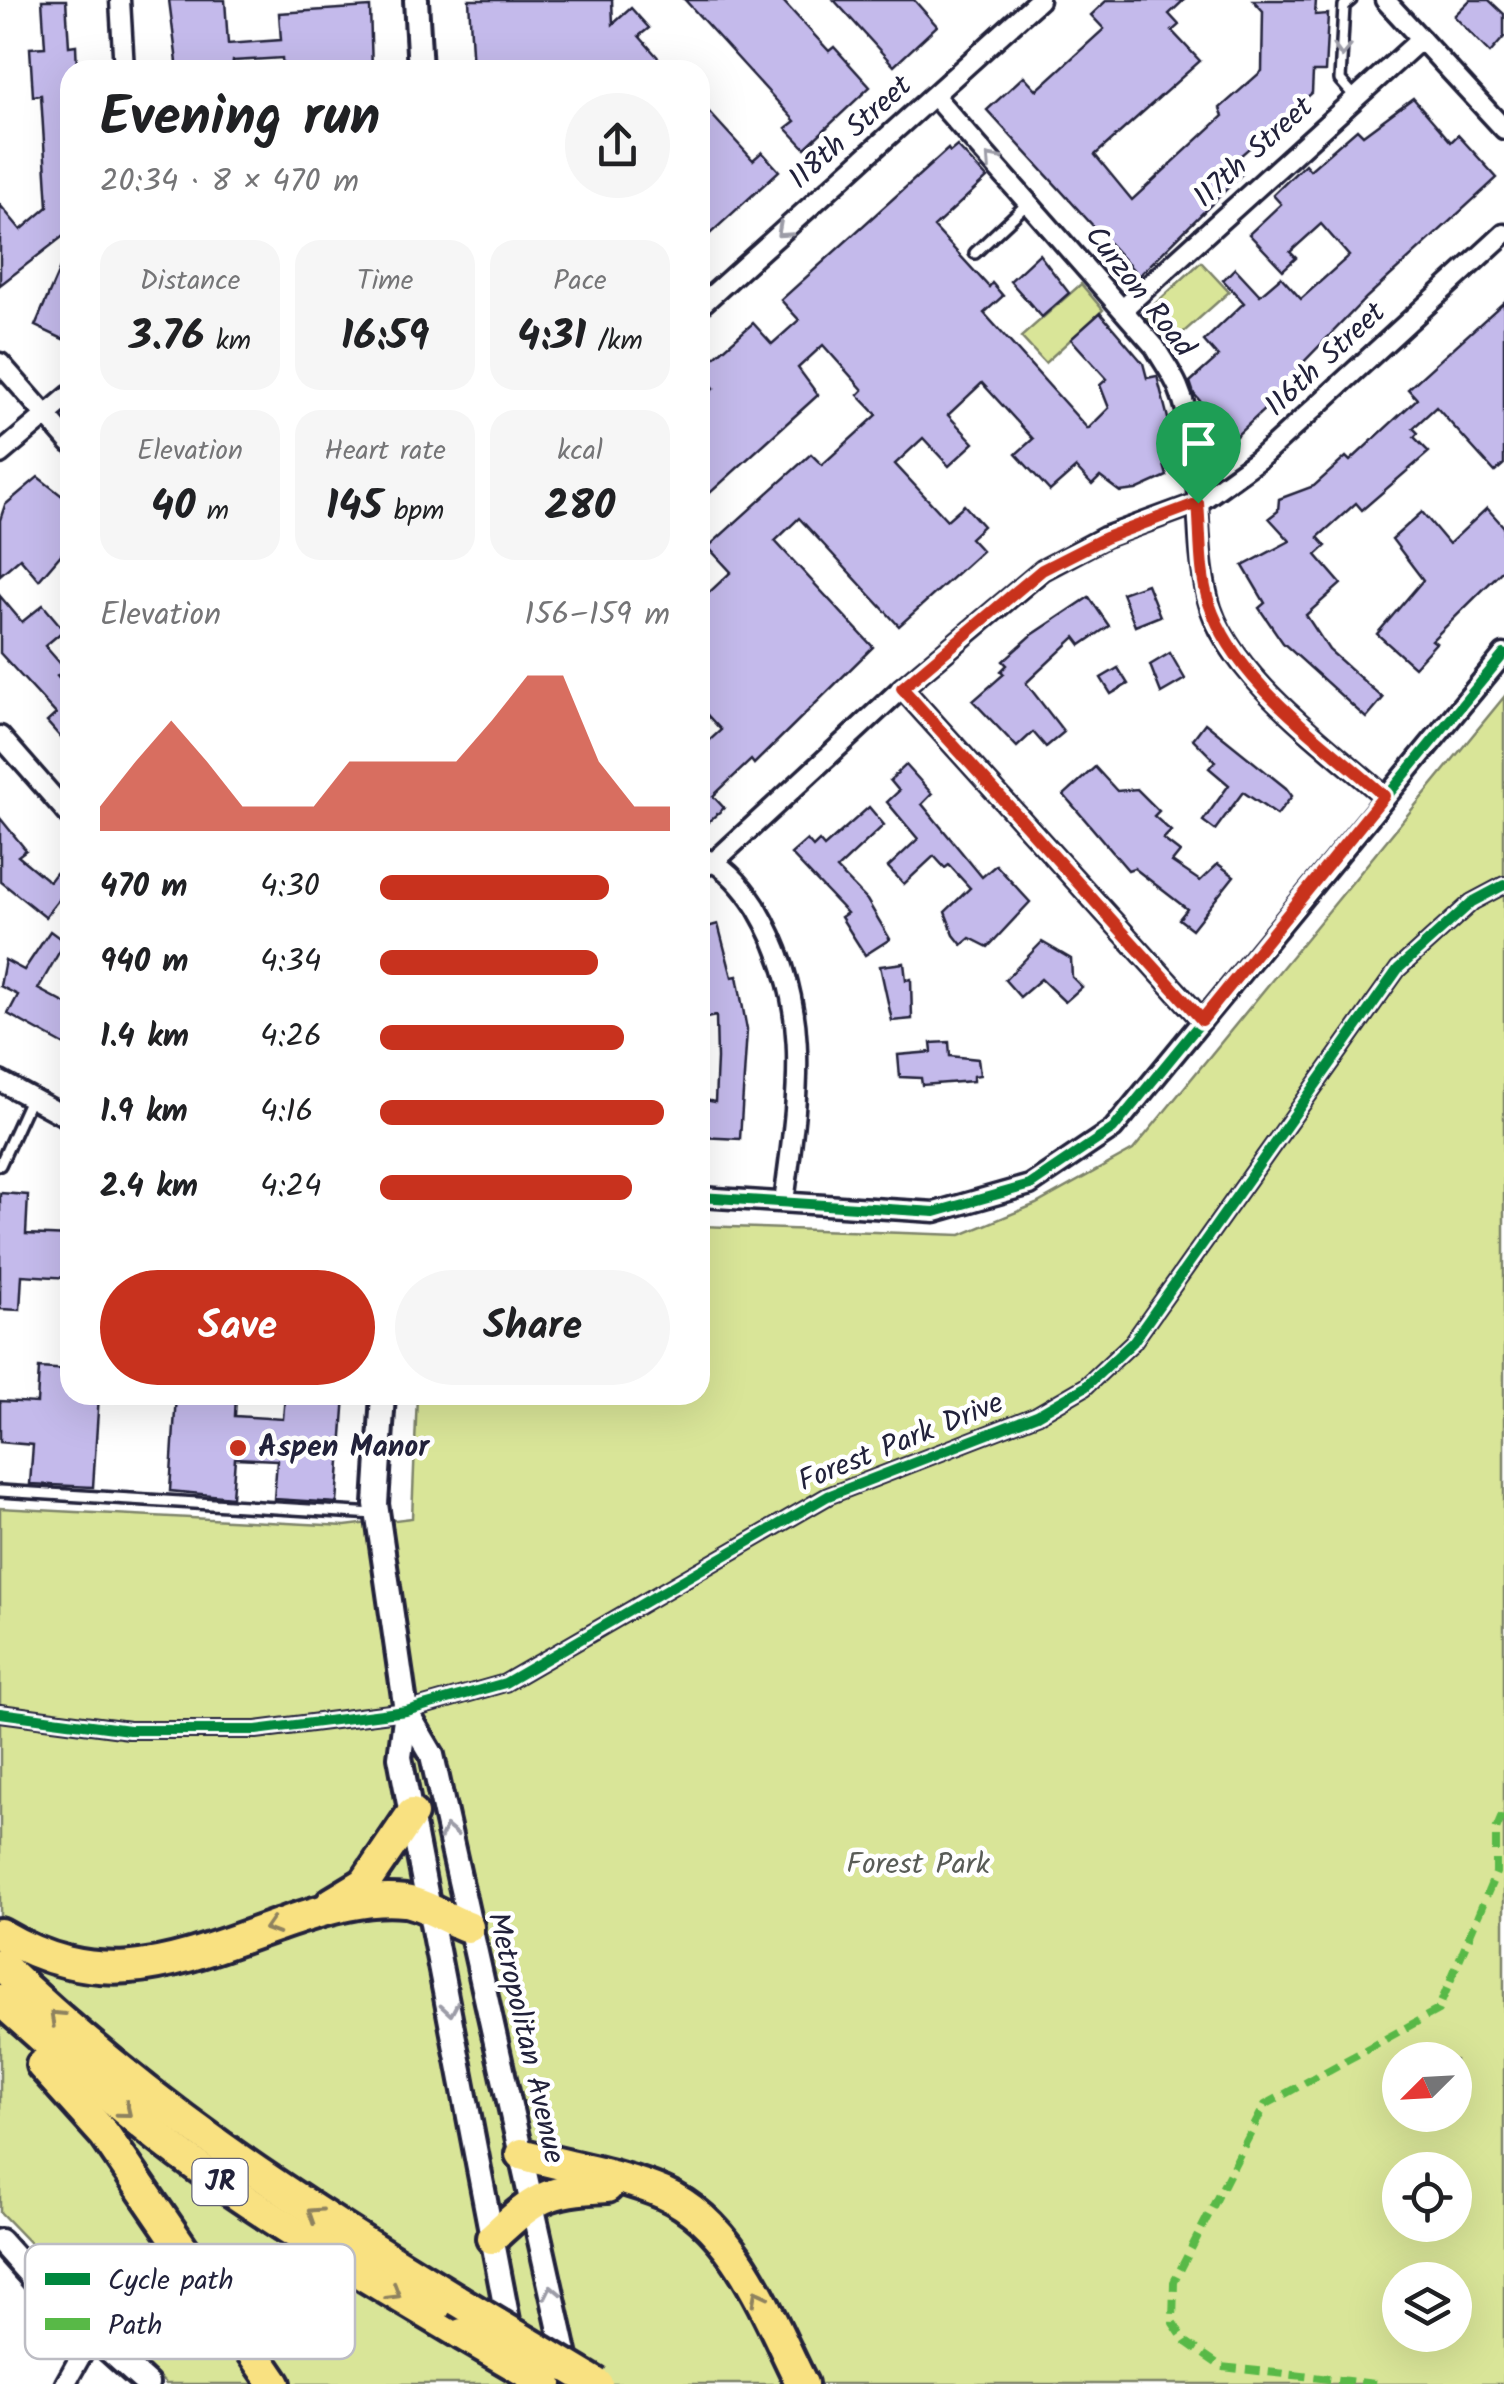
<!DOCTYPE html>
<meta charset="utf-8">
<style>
:root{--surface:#fff;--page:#f6f6f6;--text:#202124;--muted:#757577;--accent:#c8321e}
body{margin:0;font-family:Kalam,sans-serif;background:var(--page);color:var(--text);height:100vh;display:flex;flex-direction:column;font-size:38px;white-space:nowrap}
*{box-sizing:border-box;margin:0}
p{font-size:32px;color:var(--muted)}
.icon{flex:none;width:55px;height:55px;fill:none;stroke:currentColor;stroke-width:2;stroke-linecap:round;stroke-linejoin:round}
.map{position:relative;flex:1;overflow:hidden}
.details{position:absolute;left:60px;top:60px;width:650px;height:1345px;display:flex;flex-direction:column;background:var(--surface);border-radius:30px;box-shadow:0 10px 40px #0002}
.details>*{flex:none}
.needle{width:65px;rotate:246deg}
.buttons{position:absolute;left:1382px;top:2042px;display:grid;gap:20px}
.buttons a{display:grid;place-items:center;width:90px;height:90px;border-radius:50%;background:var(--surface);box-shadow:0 10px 40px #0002;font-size:50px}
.pin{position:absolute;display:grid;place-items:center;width:85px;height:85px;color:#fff;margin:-102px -42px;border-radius:50% 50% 50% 0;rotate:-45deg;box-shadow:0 0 10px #0007}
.pin .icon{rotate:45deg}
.round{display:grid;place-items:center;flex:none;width:105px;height:105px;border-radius:52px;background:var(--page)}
.headline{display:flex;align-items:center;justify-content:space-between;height:170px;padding:0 40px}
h1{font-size:55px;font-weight:700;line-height:75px}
.figures{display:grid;grid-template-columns:repeat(3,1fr);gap:15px;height:170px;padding:10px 40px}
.figures div{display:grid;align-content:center;border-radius:25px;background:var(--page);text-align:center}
.figures b{font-size:42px;font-weight:700}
.figures small{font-size:28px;font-weight:400}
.figures p{font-size:28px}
.chart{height:280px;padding:20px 40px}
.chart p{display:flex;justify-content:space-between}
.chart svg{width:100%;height:180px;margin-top:10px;fill:var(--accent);opacity:.7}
.primary-button{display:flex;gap:20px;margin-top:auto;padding:20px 40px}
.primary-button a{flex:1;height:115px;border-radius:60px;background:var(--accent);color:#fff;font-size:40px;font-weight:700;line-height:115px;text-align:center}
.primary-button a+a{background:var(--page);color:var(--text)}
ul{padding:0 40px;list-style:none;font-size:32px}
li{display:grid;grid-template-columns:160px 120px 1fr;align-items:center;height:75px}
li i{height:25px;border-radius:12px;background:var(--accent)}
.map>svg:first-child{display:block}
.green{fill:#d9e598;stroke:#7e846a;stroke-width:2.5;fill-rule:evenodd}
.building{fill:#c4baeb;stroke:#22223b;stroke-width:2.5}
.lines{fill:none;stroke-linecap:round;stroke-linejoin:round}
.service-casing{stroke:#22223b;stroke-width:16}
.pedestrian-casing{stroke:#22223b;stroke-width:20}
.minor-casing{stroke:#22223b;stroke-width:25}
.secondary-casing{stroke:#22223b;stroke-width:30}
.motorway-casing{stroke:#22223b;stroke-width:38}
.service{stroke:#fff;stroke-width:9}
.pedestrian{stroke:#fff;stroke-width:12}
.minor{stroke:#fff;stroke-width:18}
.secondary{stroke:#fff;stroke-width:22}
.motorway{stroke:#f9e181;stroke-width:30}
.motorway-bridge-casing{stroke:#22223b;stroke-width:38;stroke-linecap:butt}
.motorway-bridge{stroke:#f9e181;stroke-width:30}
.quiet{stroke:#58b947;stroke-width:8;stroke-dasharray:15 8;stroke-linecap:butt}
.cycleway-casing{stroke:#fff;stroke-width:16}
.cycleway{stroke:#00873e;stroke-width:10}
.oneway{stroke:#9c9ca7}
.oneway2{stroke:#8e825e}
.route-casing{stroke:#fff;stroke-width:20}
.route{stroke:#c8321e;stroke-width:12}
.poi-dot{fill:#c8321e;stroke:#fff;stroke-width:4}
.labels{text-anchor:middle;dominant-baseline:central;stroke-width:9;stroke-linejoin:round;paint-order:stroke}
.shield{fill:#fff;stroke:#646476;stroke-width:2.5}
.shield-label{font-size:28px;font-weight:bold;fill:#22223b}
.street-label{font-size:30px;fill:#22223b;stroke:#fff}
.poi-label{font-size:30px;font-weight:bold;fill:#22223b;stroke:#fff;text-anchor:start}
.park-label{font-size:30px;fill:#595c57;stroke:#fff}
.key{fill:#fff;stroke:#bdbdc4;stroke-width:2.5}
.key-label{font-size:28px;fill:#22223b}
</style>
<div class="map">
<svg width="1504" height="2384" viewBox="0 0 1504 2384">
<rect width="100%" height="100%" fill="#fff"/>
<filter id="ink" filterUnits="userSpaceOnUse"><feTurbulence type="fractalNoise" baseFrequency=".01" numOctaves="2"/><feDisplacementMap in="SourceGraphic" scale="20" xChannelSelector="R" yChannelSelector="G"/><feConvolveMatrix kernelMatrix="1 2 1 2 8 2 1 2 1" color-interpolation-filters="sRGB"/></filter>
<g filter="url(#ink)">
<g class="green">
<path d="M1201,262L1229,292L1168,346L1144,314Z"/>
<path d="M1081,284L1103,310L1045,363L1021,337Z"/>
<path d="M1504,697V2384H166L0,2212V1508L345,1526L412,1518L417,1395H700V1226L961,1235L1036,1204L1133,1150ZM1400,2060H1455V2115H1400ZM1400,2170H1455V2225H1400ZM1400,2280H1455V2335H1400Z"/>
</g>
<g class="building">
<path d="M42,0H66L69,46L76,45L77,70H70V231L0,285V205L21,230L48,207L41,95L33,96L30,48L45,47Z"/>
<path d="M169,0H225L228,44L281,40L279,13L370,7L372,70H283L282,58L233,61L232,70H178Z"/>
<path d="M469,0H612L613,24L631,8L649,28L639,36L669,70H473Z"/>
<path d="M685,0H782L829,51L834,47L870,87L805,148L786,128L795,121Z"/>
<path d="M834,0H914L937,26L894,66Z"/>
<path d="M1107,0H1184L1169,14L1179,25L1172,31L1200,61L1095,155L1132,200L1223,116L1220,108L1262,71L1263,11L1253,0H1316L1315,15L1328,14L1325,72H1313L1312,93L1232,163L1242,174L1139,276L987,110L1024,76L1037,90L1104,29L1091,15Z"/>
<path d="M1470,0H1489L1504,14V37L1490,53L1454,16Z"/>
<path d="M1413,98L1451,142L1458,135L1497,178L1366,298L1297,369L1302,374L1233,439L1194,394L1190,382L1218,357L1204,341L1244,303L1223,280L1235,268L1260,295L1281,277L1301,299L1349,256L1321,224L1290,252L1296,258L1283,270L1249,234L1281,204L1273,195L1305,164L1310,170L1357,129L1363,135Z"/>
<path d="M700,102L753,160L762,152L779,171L700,243Z"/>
<path d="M957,146L987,178L934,227L989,287L992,283L1003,296L984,313L1088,429L1109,408L1100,385L1107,379L1071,339L1100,313L1143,363L1147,378L1157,376L1179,461L1164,465L1167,476L1136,490L1120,492L1100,477L1092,485L1076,468L1050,491L1016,454L1033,439L982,383L948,415L974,443L949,466L923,438L895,464L947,520L964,505L983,526L970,538L982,551L899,626L799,518L775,541L873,647L754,764L751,760L713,796L724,808L700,829V749L721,730L700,707V601L731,572L708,547L811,454L822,465L877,415L858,395L863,390L823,345L798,368L818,395L700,502V402L714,388L700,370L753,323L772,344L799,320L781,300L948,149L950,152Z"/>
<path d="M70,245V326L63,339L35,326Z"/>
<path d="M1039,254L1069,293L1042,317L1010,281Z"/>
<path d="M1504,302V464L1495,472L1436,407L1413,428L1418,433L1414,437L1429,452L1362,510L1356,503L1318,537L1326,546L1316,555L1341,584L1306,615L1329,650L1383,698L1366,718L1283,643L1259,608L1265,603L1243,566L1290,541L1269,518L1278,511L1279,499L1314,486L1346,457L1350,461L1417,399L1408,389Z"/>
<path d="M38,477L70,502V544L39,580L20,558L0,575V520L5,505Z"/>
<path d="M1487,508L1504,527V569L1432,640L1436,643L1414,667L1377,634L1423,580L1392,539L1422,512L1449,544Z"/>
<path d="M1147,584L1160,616L1135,626L1122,593Z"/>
<path d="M0,596L22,622L43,605L64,630L45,646L65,669L57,676L70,691V748L47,722L56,714L0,653Z"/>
<path d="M1089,597L1109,626L1081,645L1075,637L1026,683L1064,732L1046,747L1033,732L1017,747L973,701L1004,674L1001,671L1007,665L1003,661L1032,635Z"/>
<path d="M1170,653L1185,679L1161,693L1150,665Z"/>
<path d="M1118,668L1128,684L1111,694L1101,678Z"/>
<path d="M1205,723L1286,788L1292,796L1277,815L1243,792L1215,830L1203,821L1229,785L1209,768L1215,761L1193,739Z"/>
<path d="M906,765L932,794L922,804L982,877L996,865L1030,902L988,947L970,938L962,945L954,935L945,912L970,888L949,865L945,868L934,856L904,884L888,867L918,839L887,802L899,791L890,780Z"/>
<path d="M1095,767L1117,791L1137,789L1159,811L1154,816L1171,831L1163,839L1180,852L1172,862L1200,881L1218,864L1234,876L1192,929L1179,919L1187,909L1134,868L1128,870L1064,795Z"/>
<path d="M869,807L884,825L837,869L867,900L890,939L865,955L841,917L847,913L791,854L807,840L813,847L819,841L824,847Z"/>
<path d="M0,818L26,850L18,856L46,879L50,881L56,873L70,885L45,917L0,881Z"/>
<path d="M718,924L732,977L737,976L747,1030L740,1139L700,1137V1099L715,1102L717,1059L716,1016L706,1018L700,989V929Z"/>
<path d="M50,931L65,942L38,989L70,1006V1048L8,1014L18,995L0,986L5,960L24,970Z"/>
<path d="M1042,942L1071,959L1072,977L1082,987L1065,1002L1041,979L1020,997L1005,980Z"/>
<path d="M904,963L906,980L911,979L912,1019L892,1021L880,966Z"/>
<path d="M949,1042L950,1056L978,1059L980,1075L973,1076V1081L922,1085L921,1078L900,1077L898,1055L932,1052L931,1043Z"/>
<path d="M0,1193L28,1195L26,1234L70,1236V1278L22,1275L20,1310L0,1309Z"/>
<path d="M39,1368L70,1370V1395H99L93,1487L30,1484L33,1445L0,1442V1401L37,1403Z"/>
<path d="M176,1395H236L235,1416L283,1419L285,1395H345L337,1503L274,1499L277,1460L235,1458L232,1497L170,1491Z"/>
</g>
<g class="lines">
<defs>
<g id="service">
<path d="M1351,0L1344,6L1340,80L1356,98"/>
<path d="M975,253L1027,204"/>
<path d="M0,1165L30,1099"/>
<path d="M0,1491L375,1514"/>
</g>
<path id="pedestrian" d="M0,1713L129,1730H256L406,1711L505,1683L828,1496L1037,1415L1085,1387L1133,1342L1398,969L1472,902L1504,885"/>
<g id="minor">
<path d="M120,0L124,70"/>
<path d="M1385,0L1504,129"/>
<path d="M934,96L1155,347C1162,360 1172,373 1178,387C1206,453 1191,530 1208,599C1226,674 1328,746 1384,796"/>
<path d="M700,306L1039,0"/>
<path d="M1124,308L1421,39"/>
<path d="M0,363L70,443"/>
<path d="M0,454L70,395"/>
<path d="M902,688L1202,1020"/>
<path d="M0,736L70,816"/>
<path d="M706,859C726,866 745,890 756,907C814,1004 798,1095 784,1202"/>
<path d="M700,868L714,862L902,688L1043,570L1105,537L1198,503L1259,459L1504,234"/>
<path d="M0,1081L70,1119"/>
<path d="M700,1197L935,1212L1030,1185L1113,1129L1504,654"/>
<path d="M65,2384L92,2336"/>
</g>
<g id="secondary">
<path d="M416,0L420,70"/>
<path d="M383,1395L376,1504L406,1711L400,1757L512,2341"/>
<path d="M406,1711L432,1755L570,2375"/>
<path d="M0,2241L51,2298L147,2384"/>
</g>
<g id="motorway">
<path d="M332,1903L365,1883L412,1814"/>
<path d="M0,1934C112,2000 187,1955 299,1918C332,1907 370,1897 405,1901C425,1904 449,1920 468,1927"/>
<path d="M0,1964C146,2104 286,2196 457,2300"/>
<path d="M0,2000C65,2057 127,2116 198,2167C282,2228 372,2280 462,2334"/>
<path d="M42,2065L105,2135L275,2384"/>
<path d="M521,2154C567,2167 619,2174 663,2193C736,2225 769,2319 802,2384"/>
<path d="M492,2238C536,2197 546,2190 607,2187"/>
</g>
</defs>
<use href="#service" class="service-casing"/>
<use href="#pedestrian" class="pedestrian-casing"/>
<use href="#minor" class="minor-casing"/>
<use href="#secondary" class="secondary-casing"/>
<use href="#motorway" class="motorway-casing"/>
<use href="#service" class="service"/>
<use href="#pedestrian" class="pedestrian"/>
<use href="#minor" class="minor"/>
<use href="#secondary" class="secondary"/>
<use href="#motorway" class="motorway"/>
<defs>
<g id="motorway-bridge">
<path d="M457,2300L597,2384"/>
<path d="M462,2334L547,2384"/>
</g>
</defs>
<use href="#motorway-bridge" class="motorway-bridge-casing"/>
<use href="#motorway-bridge" class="motorway-bridge"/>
<path class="quiet" d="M1375,2384L1222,2367L1186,2342L1173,2323L1174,2282L1265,2105L1438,2010L1496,1873V1830L1504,1811"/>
<defs>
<g id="cycleway">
<path d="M700,1197L935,1212L1030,1185L1113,1129L1504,654"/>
<path d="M0,1713L129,1730H256L406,1711L505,1683L828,1496L1037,1415L1085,1387L1133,1342L1398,969L1472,902L1504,885"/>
</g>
</defs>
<use href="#cycleway" class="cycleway-casing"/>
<use href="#cycleway" class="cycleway"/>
</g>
<defs><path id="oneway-chevron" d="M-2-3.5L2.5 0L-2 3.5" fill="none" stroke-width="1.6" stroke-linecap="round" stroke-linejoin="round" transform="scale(2.5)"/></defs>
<g class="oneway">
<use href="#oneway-chevron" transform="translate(1342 50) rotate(92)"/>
<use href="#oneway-chevron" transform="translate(992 160) rotate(-132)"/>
<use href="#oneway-chevron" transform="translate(783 231) rotate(138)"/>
<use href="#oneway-chevron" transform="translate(448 1832) rotate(-102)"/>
<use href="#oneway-chevron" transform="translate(450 2009) rotate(80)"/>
<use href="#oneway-chevron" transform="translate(552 2292) rotate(-102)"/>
</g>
<g class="oneway2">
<use href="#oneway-chevron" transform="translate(271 1927) rotate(163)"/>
<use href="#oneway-chevron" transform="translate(56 2017) rotate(-137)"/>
<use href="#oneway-chevron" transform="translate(125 2111) rotate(39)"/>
<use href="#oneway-chevron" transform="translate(314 2214) rotate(-147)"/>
<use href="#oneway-chevron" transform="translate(394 2293) rotate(31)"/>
<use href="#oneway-chevron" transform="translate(758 2297) rotate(-118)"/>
</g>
</g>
<g class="lines" filter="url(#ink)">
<defs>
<path id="route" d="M1198,503C1201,535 1199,573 1209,603C1236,684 1324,741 1384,796L1202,1020L902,688L1042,570L1105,538Z"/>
</defs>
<use href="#route" class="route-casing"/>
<use href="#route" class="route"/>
</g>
<circle class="poi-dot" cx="238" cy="1448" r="10"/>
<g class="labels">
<rect class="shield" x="192.5" y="2159" width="55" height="46" rx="8"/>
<g class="shield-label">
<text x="220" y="2182">JR</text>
</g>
<g class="street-label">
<text transform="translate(851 133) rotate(-42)">118th Street</text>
<text transform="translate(1254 153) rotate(-42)">117th Street</text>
<text transform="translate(1139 292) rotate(52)">Curzon Road</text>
<text transform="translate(1326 360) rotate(-43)">116th Street</text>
<text transform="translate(901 1443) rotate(-22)">Forest Park Drive</text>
<text transform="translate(525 2038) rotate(77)">Metropolitan Avenue</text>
</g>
<g class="poi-label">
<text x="258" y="1448">Aspen Manor</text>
</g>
<g class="park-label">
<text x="918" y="1865">Forest Park</text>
</g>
</g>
<rect x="25" y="2244" width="330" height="115" rx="15" class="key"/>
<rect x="45" y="2273" width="45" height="12" fill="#00873e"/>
<rect x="45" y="2318" width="45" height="12" fill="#58b947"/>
<g class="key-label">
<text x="108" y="2289">Cycle path</text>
<text x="108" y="2334">Path</text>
</g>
</svg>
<div class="buttons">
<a><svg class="needle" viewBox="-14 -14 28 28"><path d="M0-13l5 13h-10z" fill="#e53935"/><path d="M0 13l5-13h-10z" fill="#757577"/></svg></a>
<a><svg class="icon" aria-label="locate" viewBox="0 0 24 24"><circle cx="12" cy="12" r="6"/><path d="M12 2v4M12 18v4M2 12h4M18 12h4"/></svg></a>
<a><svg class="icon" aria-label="layers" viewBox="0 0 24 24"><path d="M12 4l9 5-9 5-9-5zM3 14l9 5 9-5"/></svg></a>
</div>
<div class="pin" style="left:1198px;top:503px;background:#1e9e55"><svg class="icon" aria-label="arrive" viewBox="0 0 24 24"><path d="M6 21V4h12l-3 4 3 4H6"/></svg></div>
<section class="details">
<div class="headline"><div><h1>Evening run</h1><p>20:34 · 8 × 470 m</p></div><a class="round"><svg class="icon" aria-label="share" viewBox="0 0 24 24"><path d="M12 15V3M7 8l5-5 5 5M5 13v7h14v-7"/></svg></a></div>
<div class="figures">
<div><p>Distance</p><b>3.76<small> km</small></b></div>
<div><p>Time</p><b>16:59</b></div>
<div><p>Pace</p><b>4:31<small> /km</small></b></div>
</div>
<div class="figures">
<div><p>Elevation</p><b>40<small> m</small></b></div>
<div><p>Heart rate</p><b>145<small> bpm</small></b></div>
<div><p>kcal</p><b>280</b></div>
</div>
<div class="chart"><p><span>Elevation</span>156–159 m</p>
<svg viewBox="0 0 160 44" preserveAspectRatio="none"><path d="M0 44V38L10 27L20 17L30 27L40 38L50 38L60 38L70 27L80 27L90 27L100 27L110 17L120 6L130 6L140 27L150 38L160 38V44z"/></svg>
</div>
<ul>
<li><b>470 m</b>4:30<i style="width:79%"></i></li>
<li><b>940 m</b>4:34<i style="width:75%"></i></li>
<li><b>1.4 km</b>4:26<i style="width:84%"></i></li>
<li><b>1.9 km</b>4:16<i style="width:98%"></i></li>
<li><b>2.4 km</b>4:24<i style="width:87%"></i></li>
</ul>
<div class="primary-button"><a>Save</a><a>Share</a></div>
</section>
</div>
